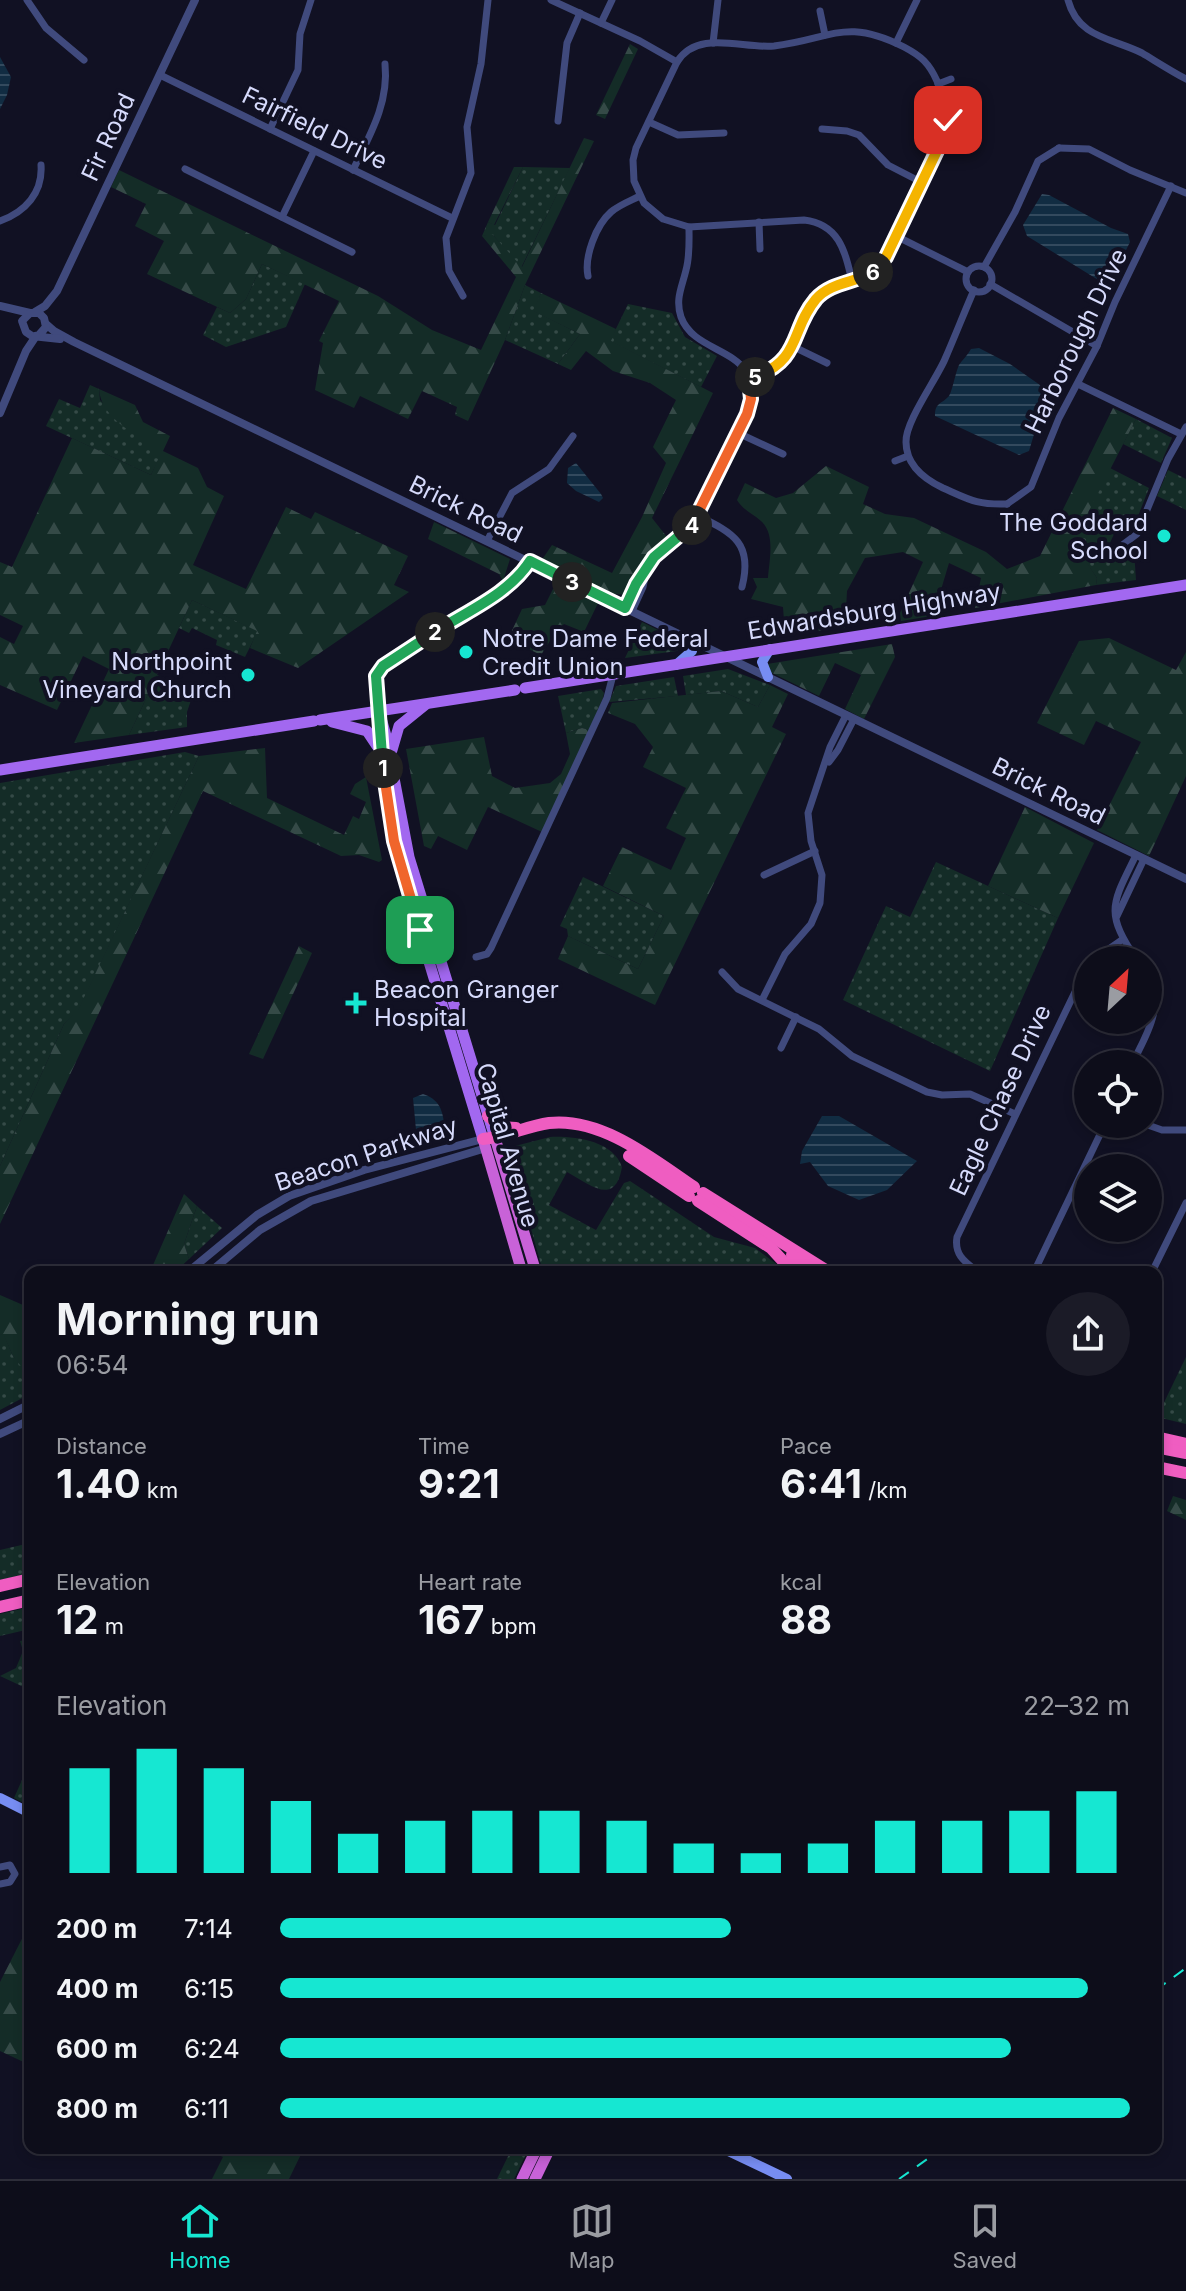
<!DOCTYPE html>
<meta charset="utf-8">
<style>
:root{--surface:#0d0d1a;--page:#1b1b27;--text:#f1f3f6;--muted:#9a9ca2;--line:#2d2d39;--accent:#16e7d2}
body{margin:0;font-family:Inter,sans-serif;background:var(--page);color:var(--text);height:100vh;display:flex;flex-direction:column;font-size:30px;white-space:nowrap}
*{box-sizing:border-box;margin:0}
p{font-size:26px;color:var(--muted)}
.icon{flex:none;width:44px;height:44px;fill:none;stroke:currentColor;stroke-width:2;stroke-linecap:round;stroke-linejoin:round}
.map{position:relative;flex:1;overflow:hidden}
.sheet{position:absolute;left:24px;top:1266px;width:1138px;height:888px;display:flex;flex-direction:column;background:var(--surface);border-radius:16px;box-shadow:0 4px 12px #0003,0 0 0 2px var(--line)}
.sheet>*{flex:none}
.needle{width:52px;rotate:26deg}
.fabs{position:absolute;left:1074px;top:946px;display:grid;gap:16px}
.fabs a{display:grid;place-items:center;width:88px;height:88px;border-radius:50%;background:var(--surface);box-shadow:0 4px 12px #0003,0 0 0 2px var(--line);font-size:40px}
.pin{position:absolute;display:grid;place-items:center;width:68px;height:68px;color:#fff;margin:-34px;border-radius:16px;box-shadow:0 4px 12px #0006}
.km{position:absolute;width:40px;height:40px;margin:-20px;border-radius:50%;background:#222;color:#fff;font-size:22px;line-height:40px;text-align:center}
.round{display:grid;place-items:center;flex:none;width:84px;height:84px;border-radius:42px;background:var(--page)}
.headline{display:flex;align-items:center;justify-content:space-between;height:136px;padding:0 32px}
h1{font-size:44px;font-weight:700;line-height:60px}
.metrics{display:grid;grid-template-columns:repeat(3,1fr);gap:12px;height:136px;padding:8px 32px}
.metrics div{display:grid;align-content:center}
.metrics b{font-size:40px;font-weight:700}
.metrics small{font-size:22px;font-weight:400}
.metrics p{font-size:22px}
.chart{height:224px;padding:16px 32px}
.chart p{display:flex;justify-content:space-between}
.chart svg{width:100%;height:144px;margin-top:8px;stroke:var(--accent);stroke-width:6}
ul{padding:0 32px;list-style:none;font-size:26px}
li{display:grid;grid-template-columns:128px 96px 1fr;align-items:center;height:60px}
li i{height:20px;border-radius:10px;background:var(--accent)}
.tabs{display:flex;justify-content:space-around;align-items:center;height:112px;border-top:2px solid var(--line);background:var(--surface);font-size:22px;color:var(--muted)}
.tabs a{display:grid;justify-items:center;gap:4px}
.tabs .selected{color:var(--accent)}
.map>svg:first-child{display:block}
.grass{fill:url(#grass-dots)}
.forest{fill:url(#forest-firs)}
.water{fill:url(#water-rules)}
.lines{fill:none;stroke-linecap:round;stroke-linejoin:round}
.minor{stroke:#404a7d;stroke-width:7}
.tertiary{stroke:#404a7d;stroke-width:8}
.secondary{stroke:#778df2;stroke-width:10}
.primary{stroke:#a268f0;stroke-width:11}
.trunk{stroke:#c862d8;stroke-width:11}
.motorway{stroke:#ef5dc1;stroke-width:12}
.rail{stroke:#16e7d2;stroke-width:2;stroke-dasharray:12 10;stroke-linecap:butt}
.split-1-casing{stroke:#fff;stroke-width:16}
.split-2-casing{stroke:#fff;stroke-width:16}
.split-3-casing{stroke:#fff;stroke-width:16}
.split-4-casing{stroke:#fff;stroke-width:16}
.split-5-casing{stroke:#fff;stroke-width:16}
.split-6-casing{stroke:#fff;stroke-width:16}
.split-7-casing{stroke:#fff;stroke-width:16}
.split-1{stroke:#f0652b;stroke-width:10}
.split-2{stroke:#22a559;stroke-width:10}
.split-3{stroke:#22a559;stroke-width:10}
.split-4{stroke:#22a559;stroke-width:10}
.split-5{stroke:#f0652b;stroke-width:10}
.split-6{stroke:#f5b400;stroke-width:10}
.split-7{stroke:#f5b400;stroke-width:10}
.poi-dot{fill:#16e7d2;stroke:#111123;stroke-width:3}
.labels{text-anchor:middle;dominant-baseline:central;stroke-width:8;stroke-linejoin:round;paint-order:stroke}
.street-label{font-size:24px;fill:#d6dafb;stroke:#111123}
.poi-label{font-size:24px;fill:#d6dafb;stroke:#111123;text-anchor:end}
</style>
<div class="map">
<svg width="1186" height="2179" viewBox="0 0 1186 2179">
<defs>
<pattern id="grass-dots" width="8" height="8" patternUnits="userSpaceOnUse" patternTransform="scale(2)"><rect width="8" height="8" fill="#142c27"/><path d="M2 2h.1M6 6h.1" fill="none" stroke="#354a47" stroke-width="1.8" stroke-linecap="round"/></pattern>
<pattern id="forest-firs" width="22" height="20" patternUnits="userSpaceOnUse" patternTransform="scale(2)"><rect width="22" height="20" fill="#142c27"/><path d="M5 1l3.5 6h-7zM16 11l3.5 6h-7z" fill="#354a47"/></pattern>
<pattern id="water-rules" width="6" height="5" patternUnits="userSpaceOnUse" patternTransform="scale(2)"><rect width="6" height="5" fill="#112c42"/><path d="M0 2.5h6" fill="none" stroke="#334a5e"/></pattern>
</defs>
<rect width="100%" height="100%" fill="#111123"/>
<g class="grass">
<path d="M523,167L570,168L521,268L493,235L482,236L488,222L495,225Z"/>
<path d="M262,264L305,284L286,327L226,347L203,335L217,307L230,313L246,299Z"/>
<path d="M525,285L541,293L534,311L580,334L558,364L505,340Z"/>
<path d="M628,304L672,313L685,337L717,356L701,387L610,341Z"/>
<path d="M90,385L99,389L100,400L127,428L163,451L151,475L46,426L59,399L80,408Z"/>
<path d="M1136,419L1172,438L1161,463L1123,444Z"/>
<path d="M1110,468L1149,488L1133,529L1114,534L1109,545C1113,559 1125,560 1134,551L1136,580L1096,585L1097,578L1072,542Z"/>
<path d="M1168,470L1186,479V510L1157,496Z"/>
<path d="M192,600L258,631L245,657L216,645L217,640L192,628L189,633L179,628Z"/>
<path d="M642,622L678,640L681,648L677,651L625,658Z"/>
<path d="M728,669L770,685L758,707L721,691L686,695L683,676Z"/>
<path d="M157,675L194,691L187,712V727L129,735Z"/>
<path d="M674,677L678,696L609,702L616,686Z"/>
<path d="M601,689L604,693L603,698L589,730L582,728L566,733L558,696Z"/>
<path d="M185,752L199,756L78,1011L64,1024L0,1166V783Z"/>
<path d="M936,862L1058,918L990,1071L843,1000L886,906L910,917Z"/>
<path d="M583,877L664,916L638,969L568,936L567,929L560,926Z"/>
<path d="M550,1137C573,1136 613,1140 622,1167C615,1207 591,1185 567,1172L549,1205L596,1230L624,1183L630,1181L714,1237L755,1248L787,1272H543L510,1153L515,1146Z"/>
<path d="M197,1206L222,1228L189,1259L184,1244Z"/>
<path d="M0,1334L4,1335L13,1356L28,1373L30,1371V1394L0,1410Z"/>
<path d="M1186,1357V1424L1157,1417Z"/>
<path d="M30,1543V1573L0,1580V1550Z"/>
<path d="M30,1607V1629L0,1636V1614Z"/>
<path d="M30,1639V1690L0,1676L16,1668L23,1651L20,1641Z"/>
<path d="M30,1762V1806L14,1798Z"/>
<path d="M512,2148H529L514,2179H497Z"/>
</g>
<g class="forest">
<path d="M630,44L638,49L605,119L596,115Z"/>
<path d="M584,138L594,141L525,285L505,340L468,421L455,415L457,407L422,391L408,419L360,396L354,408L315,390L323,343L319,341L339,301L262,264L246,299L230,313L147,274L164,241L135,226L146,204L111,187L119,170L378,296L432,330L481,350L516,277L482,236L492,234L522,267Z"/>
<path d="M514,167H523L494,225L488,222Z"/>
<path d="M541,293L616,329L611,341L713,393L652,518L667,537L653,548L625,594C604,598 561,571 541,561L552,545L612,573L642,517L666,463L653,447L676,400L650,383L613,371L586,351L571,370L558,364L580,334L533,311Z"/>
<path d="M99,389L135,405L143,422L170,436L163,451L198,468L207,487L224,496L193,565L246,589L286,507L311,519L315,512L408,556L394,585L409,592L298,668L250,648L257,631L192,600L129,735L74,743L109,669L83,656L57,710L0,685V637L14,644L23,626L0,615V562L12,567L72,438L151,475L162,451C139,436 101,420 99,389Z"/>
<path d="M1113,408L1136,419L1073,542L1097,578L1096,585L975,608L981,578L949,563L937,603L938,615L901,621L900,613L923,562L903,552L865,558L847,591L845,628L785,634L783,607L751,599L757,587L753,578H768C769,561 776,534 761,521C752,513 743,510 737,500L745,483L776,498L793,493L826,466L869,487L863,504L885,514L914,518L986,552L1007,569L1040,556Z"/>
<path d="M434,522L510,559L503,581L499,574L428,539Z"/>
<path d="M557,581L599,601L584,632L564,624L555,633L541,655L508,639L522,609L545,605Z"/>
<path d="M1109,638L1176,670L1186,652V776L1149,856L1097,830L1141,742L1096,721L1084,745L1037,723L1079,641Z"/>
<path d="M892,644L895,657L864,719L845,709L861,675L835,663L819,696L770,672L767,664Z"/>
<path d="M770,685L788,694L772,727L786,734L655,1005L558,959L568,936L638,969L664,916L603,886L622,847L671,870L686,838L666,828L686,788L643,767L653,747L635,724L608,713L612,703L721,691L758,707Z"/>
<path d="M582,728L589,730L542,832L488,807L467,850L438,836L431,849L424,846L406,749L484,737L492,776L515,788L550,783L561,774L570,754L566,733Z"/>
<path d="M265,748L267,798L344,835L353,816L359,819L366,802L350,794L355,784L366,777L382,860L379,862L359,855L341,856L203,791L0,1224V1166L64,1024L78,1010L199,756Z"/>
<path d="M1025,807L1094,843L1058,918L988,886Z"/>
<path d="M299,946L312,953L263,1059L249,1054Z"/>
<path d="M184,1194L197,1206L184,1244L189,1259L175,1272H150Z"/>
<path d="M0,1295L30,1308V1371L27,1374L13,1356L4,1336L0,1334Z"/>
<path d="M1173,1496L1186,1500V1520L1167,1511Z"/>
<path d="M30,1923V2065L0,2051V1982Z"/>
<path d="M210,2148H304L289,2179H212L223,2157L209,2151Z"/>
</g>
<g class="water">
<path d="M0,57L11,77L7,95L0,109Z"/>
<path d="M1042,194L1049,195L1111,228L1128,234L1130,242L1112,278L1100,281L1027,236L1023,225Z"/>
<path d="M979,348L1010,364L1050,392L1053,399L1038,421L1029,451L1019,455L935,416C935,402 941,405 949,396C952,392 956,371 959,365C962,360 968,355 971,349Z"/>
<path d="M576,463L601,494L603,498L599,502L576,491L567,483L568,468Z"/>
<path d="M423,1094C438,1099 442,1108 444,1123L440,1130L423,1134L416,1130L413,1098Z"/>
<path d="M822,1116H839L917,1161L887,1190L859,1200L828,1186L810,1162L800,1164L802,1151Z"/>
</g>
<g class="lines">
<g class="minor">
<path d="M27,0L46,28L84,60"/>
<path d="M551,0L640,41L677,62"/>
<path d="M1068,0C1078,38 1112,38 1142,53C1157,62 1171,71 1186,79"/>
<path d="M820,11L825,35"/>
<path d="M601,23L612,0"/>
<path d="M713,43L718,0"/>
<path d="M896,43L917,0"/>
<path d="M160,75L452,218"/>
<path d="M938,84L951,79"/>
<path d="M558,121L567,43L580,13"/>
<path d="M649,122L678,135L724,133"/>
<path d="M270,129L298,70L300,34L311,0"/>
<path d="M822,129L847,131L859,135L888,165L921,182"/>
<path d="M1059,148L1089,149L1130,170L1186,193"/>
<path d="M185,169L352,252"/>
<path d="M353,170C370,135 389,103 385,64"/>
<path d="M282,217L314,151"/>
<path d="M0,221C25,212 43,193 41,165"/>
<path d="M759,222L760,249"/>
<path d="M896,236L968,272"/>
<circle cx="979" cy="279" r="13"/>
<path d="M984,267L1015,212L1038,161L1059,148"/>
<path d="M588,276C584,257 596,225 611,212C619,205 630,201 640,196"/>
<path d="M990,284L1097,346"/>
<path d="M974,290C964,313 955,336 945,359C936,380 905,422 906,442C906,465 924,479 943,488C970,500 977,505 1007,504"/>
<path d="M463,296L449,271L446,238L471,173L467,127L481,64L488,0"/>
<path d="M792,346L827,363"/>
<path d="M749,379C787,365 788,354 805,319C810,309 814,300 822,293C840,278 866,281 882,263L945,134C950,115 944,99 937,81C929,63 921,56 904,47C845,17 832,39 774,46C742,49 698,29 677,62L636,148L633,160L634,181L644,203L663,219L689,227L804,220C839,224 845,251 852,281"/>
<path d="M1078,384L1181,434"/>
<path d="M738,433L783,454"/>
<path d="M895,461L908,456"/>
<path d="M1007,504L1031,487L1059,418L1097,346L1115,302L1171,186"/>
<path d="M698,516C734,533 753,544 742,587"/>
<path d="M487,541L512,493L549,469L573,436"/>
<path d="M1121,546L1137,534L1168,459L1186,427"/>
<path d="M625,608L636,584L654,557L695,522L747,414C769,345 696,359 681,317C675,299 682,287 686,270C690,256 689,240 689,227"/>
<path d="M632,611L643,587L646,572"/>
<path d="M379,711L375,683L378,671L507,587L519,578L530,561"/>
<path d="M829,762L838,750L854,719"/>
<path d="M1136,855C1112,904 1104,912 1137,960"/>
<path d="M764,875L815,851"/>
<path d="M1117,916L1144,859"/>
<path d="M476,957L487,954L491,948L607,698L613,675"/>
<path d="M1093,960L1123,939"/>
<path d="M722,972L738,989L819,1029L852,1056L927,1092L942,1095L970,1094L1015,1114"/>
<path d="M762,1000L785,954L811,924L820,903L822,875L811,841L808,813L830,747L846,715"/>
<path d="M781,1048L796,1017"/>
<path d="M1132,1064C1146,1035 1165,1008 1148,976"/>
<path d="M1145,1124L1162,1130H1186"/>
<path d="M978,1272C965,1262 954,1255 957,1237L1088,965"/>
<path d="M1034,1272L1105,1124"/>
<path d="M1152,1272L1186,1203"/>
<path d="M0,1867L10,1865L15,1874L10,1882L0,1884"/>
</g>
<g class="tertiary">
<path d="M0,306L30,313"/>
<path d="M35,312L45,306L57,291L195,0"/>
<path d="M46,324L54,331L74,342L1186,879"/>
<path d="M39,335L46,327L44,318L39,313H30L22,321L26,332L32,336L60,339"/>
<path d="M0,413L26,351L36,336"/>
<path d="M188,1272L257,1215L289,1196L364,1170L483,1139"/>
<path d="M210,1272L260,1230L311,1201L486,1148"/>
<path d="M0,1419L30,1404"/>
<path d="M0,1434L30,1420"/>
</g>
<g class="secondary">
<path d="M676,665L692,651L693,642L687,638"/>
<path d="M768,677L762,662L770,649"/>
<path d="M0,1798L30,1813"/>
<path d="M722,2148L787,2179"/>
</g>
<g class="primary">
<path d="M525,688L1186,585"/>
<path d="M379,711L386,736L409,857L495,1138"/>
<path d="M320,720L515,690"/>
<path d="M332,722L367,731L377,746"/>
<path d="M379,724L386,797L398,860L483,1139"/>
<path d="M392,750L399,726L425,705"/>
<path d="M0,770L314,721"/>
</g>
<g class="trunk">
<path d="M495,1138L536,1272"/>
<path d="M483,1139L522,1272"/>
<path d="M522,2179L537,2148"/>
<path d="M535,2179L550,2148"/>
</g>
<g class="motorway">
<path d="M488,1116L501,1127L516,1128"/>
<path d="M483,1139C506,1137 527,1126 549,1123C602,1117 654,1160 694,1187"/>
<path d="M629,1156L689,1196"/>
<path d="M703,1193L829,1272"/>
<path d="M698,1201L771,1248L793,1272"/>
<path d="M792,1255L809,1272"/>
<path d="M1156,1437L1186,1444"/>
<path d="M1156,1447L1186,1453"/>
<path d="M1156,1467L1186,1473"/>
<path d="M0,1586L30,1579"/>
<path d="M0,1607L30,1600"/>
</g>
<g class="rail">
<path d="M1156,1990L1186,1968"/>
<path d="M899,2179L943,2148"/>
</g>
</g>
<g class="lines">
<defs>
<path id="split-1" d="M383,768L394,841L420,930"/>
<path id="split-2" d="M383,768L376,676L383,666L435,632"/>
<path id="split-3" d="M435,632C467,611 509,594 530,561L572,582"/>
<path id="split-4" d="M572,582L625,608L636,584L654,557L692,525"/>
<path id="split-5" d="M692,525L747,414L751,399L749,379L755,377"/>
<path id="split-6" d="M755,377C802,359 790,330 816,299C831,282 855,283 873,272"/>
<path id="split-7" d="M873,272L886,257L945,134L948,120"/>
</defs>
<use href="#split-1" class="split-1-casing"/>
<use href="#split-2" class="split-2-casing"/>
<use href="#split-3" class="split-3-casing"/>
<use href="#split-4" class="split-4-casing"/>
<use href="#split-5" class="split-5-casing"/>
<use href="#split-6" class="split-6-casing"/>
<use href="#split-7" class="split-7-casing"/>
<use href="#split-1" class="split-1"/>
<use href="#split-2" class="split-2"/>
<use href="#split-3" class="split-3"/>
<use href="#split-4" class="split-4"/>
<use href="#split-5" class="split-5"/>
<use href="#split-6" class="split-6"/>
<use href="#split-7" class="split-7"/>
</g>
<g class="poi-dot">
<circle cx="1164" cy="536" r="8"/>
<circle cx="466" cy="652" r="8"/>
<circle cx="248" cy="675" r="8"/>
<path d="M352 991h8v8h8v8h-8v8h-8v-8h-8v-8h8z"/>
</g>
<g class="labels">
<g class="street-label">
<text transform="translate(315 128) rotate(26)">Fairfield Drive</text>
<text transform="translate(108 137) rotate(-65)">Fir Road</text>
<text transform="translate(1076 341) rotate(-64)">Harborough Drive</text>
<text transform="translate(466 509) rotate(26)">Brick Road</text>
<text transform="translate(874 611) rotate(-9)">Edwardsburg Highway</text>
<text transform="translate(1049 791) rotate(26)">Brick Road</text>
<text transform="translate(1000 1100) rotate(-65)">Eagle Chase Drive</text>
<text transform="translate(508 1145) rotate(74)">Capital Avenue</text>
<text transform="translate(366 1154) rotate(-18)">Beacon Parkway</text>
</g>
<g class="poi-label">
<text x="1148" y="522">The Goddard<tspan x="1148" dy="28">School</tspan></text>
<text x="482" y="638" text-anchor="start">Notre Dame Federal<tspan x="482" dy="28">Credit Union</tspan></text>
<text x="232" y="661">Northpoint<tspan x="232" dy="28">Vineyard Church</tspan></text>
<text x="374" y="989" text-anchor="start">Beacon Granger<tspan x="374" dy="28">Hospital</tspan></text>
</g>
</g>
</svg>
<div class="fabs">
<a><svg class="needle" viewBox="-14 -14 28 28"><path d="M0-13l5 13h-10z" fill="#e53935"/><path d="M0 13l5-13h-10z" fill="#9a9ca2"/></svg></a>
<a><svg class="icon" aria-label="locate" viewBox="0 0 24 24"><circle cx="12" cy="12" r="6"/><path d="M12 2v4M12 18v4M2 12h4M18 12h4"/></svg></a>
<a><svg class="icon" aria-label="layers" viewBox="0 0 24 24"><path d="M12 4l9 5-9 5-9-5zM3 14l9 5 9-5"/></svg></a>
</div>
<div class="pin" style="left:420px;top:930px;background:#1e9e55"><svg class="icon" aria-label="arrive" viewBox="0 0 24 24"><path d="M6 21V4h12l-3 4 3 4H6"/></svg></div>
<div class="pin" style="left:948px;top:120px;background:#d93025"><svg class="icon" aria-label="check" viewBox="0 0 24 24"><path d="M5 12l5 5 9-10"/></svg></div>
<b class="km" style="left:383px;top:768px">1</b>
<b class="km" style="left:435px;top:632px">2</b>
<b class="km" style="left:572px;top:582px">3</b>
<b class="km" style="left:692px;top:525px">4</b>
<b class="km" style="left:755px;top:377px">5</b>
<b class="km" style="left:873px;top:272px">6</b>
<section class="sheet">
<div class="headline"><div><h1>Morning run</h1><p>06:54</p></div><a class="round"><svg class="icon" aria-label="share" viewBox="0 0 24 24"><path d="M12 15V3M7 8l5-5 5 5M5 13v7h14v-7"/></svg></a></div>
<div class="metrics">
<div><p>Distance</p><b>1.40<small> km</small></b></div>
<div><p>Time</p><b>9:21</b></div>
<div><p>Pace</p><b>6:41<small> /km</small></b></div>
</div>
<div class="metrics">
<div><p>Elevation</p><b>12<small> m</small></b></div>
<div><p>Heart rate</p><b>167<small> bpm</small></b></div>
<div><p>kcal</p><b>88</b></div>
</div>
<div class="chart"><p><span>Elevation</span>22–32 m</p>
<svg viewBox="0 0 160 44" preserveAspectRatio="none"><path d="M5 44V12M15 44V6M25 44V12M35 44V22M45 44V32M55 44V28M65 44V25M75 44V25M85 44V28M95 44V35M105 44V38M115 44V35M125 44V28M135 44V28M145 44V25M155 44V19"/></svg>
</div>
<ul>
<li><b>200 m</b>7:14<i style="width:53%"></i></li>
<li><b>400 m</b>6:15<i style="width:95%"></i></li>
<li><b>600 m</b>6:24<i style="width:86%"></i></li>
<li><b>800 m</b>6:11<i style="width:100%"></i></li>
</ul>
</section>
</div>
<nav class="tabs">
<a class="selected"><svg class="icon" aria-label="home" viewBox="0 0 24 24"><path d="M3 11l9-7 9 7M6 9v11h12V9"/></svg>Home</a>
<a><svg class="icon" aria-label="map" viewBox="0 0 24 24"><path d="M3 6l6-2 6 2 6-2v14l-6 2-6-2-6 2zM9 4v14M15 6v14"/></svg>Map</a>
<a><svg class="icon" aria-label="saved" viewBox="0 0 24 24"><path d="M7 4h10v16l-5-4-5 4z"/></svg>Saved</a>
</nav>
